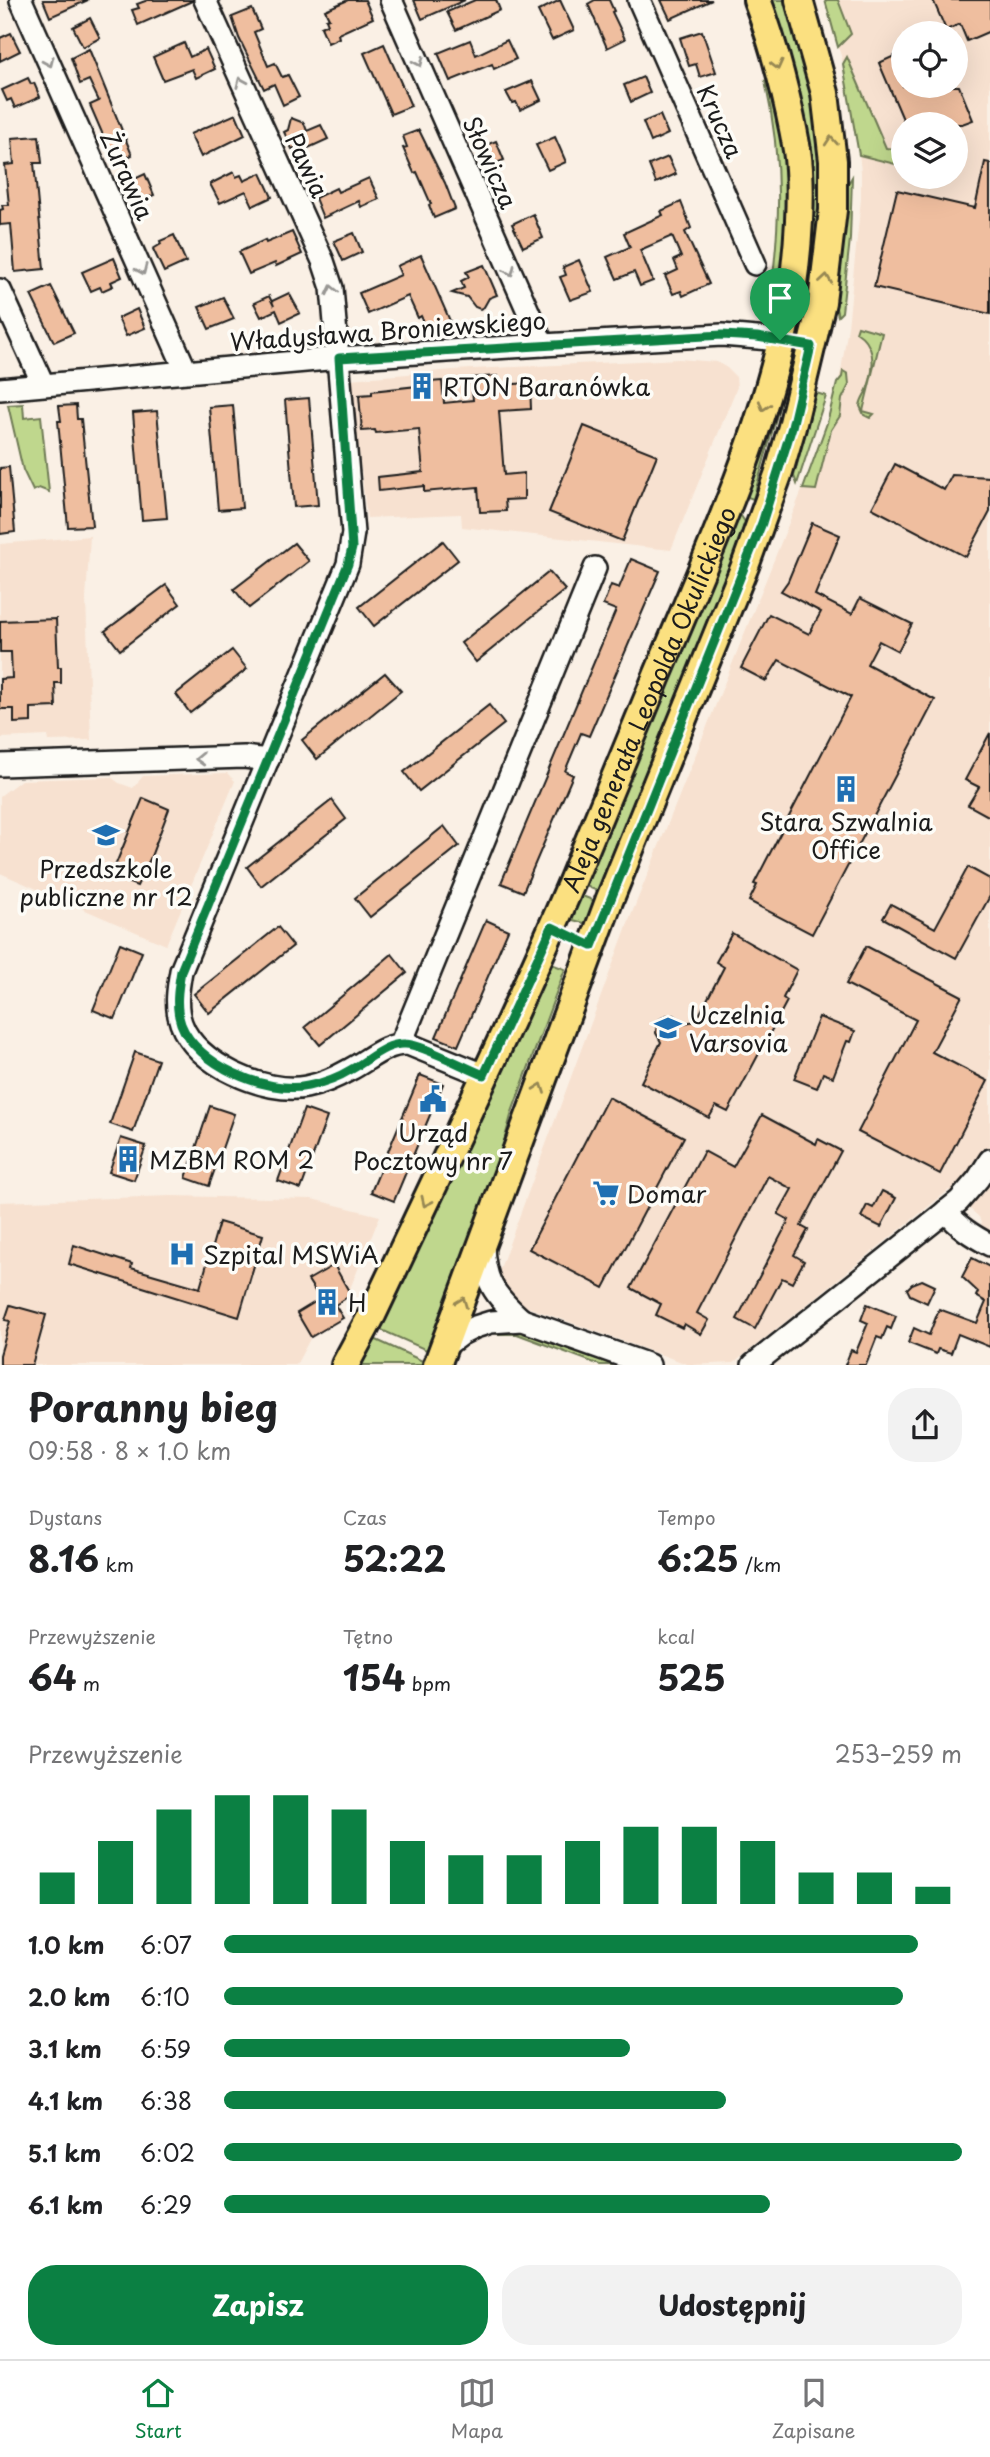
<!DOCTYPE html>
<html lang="pl">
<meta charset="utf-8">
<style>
:root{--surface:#fff;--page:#f2f2f2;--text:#202124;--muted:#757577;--line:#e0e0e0;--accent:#0b8043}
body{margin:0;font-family:"Playpen Sans",sans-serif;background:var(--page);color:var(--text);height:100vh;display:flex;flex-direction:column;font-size:26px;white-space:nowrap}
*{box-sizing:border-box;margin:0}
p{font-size:23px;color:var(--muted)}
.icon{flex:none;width:38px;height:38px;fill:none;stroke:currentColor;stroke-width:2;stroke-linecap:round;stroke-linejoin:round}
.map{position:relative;height:1365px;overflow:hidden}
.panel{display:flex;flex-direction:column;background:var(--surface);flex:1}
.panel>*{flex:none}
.buttons{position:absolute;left:891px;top:21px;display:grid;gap:14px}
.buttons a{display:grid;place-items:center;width:77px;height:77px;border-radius:50%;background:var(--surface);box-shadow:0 7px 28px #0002;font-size:35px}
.pin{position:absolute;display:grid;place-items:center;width:60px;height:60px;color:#fff;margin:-72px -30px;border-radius:50% 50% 50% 0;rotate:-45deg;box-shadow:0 0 7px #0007}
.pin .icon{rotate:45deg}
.round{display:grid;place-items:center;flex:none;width:74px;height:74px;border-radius:28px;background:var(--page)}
.summary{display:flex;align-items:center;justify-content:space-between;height:119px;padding:0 28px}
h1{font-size:38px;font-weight:700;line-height:52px}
.metrics{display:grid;grid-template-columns:repeat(3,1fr);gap:10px;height:119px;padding:7px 28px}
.metrics div{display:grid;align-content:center}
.metrics b{font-size:35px;font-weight:700}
.metrics small{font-size:19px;font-weight:400}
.metrics p{font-size:19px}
.chart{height:196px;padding:14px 28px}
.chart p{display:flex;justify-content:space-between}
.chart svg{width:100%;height:126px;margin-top:7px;stroke:var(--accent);stroke-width:6}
.cta{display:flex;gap:14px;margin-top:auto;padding:14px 28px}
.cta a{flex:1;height:80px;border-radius:28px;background:var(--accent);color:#fff;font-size:28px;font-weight:700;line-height:80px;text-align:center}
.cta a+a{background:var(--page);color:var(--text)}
ul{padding:0 28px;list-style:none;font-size:23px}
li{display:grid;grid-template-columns:112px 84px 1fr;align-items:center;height:52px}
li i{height:18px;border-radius:9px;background:var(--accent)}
.dock{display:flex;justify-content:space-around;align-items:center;height:98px;border-top:2px solid var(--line);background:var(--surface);font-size:19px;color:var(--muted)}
.dock a{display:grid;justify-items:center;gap:4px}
.dock .on{color:var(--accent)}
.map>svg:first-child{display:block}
.built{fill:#f7e1d0;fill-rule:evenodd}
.green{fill:#bfd78d;stroke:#6e7a54;stroke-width:2}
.building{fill:#efbe9f;stroke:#1c1c1c;stroke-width:2}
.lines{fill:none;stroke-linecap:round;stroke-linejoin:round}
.minor-casing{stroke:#1c1c1c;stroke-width:26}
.major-casing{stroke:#1c1c1c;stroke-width:32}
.minor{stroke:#fdfcf7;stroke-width:21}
.major{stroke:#fbe080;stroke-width:26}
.oneway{stroke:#989794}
.oneway2{stroke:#978853}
.route-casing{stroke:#fff;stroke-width:14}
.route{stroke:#0b8043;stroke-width:9}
.labels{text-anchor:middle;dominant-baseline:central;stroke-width:7;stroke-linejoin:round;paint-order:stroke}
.street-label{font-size:24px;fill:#1c1c1c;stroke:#fdfcf7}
.poi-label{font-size:24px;fill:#1c1c1c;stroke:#fdfcf7;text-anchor:start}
</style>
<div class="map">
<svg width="990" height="1365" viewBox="0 0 990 1365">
<rect width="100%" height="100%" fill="#faf0e5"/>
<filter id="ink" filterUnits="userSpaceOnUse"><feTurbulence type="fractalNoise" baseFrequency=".0143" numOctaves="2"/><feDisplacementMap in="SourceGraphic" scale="14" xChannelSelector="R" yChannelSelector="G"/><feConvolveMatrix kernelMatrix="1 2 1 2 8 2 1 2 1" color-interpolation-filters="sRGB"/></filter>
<g filter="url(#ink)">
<g class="built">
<path d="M825,0H990V1240L986,1238L979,1217L949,1190L734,1363L690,1365L522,1305L512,1300L498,1274L628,923L823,438L841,371L848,327L861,199V172L858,143L843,63ZM903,33H956V86H903ZM903,124H956V177H903Z"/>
<path d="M679,359L717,362L727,368L736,377L737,387L671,550L462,527L461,514L367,518L350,379L453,370Z"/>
<path d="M90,536L86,599L91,740L49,741L48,736L0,738V544Z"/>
<path d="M227,773L235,781L166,945L0,873V796L21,780L111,777L119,783L133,788L143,776Z"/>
<path d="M171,1196L312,1199L380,1216L349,1291L351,1295L335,1305L343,1318L311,1337L296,1365H0V1202Z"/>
</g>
<g class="green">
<path d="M767,0H790C819,89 831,189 813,282C811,294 810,309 804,318L802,311L811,219Z"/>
<path d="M825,0H838L851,34L838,47Z"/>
<path d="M847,57L886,148L894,149L899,155V165L859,155L843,64Z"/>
<path d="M765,81L773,84L786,158L787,200L779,286L776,304L768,316C780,231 784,166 765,81Z"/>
<path d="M852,177L850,239L842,312L838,316L835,305L844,236L846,187Z"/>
<path d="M858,326L882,333L863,411L874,414L870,418L864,415L860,406C861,399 864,396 867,390C875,368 877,345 856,332Z"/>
<path d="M843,371L848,374L849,385L842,399L840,416L831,430L816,490L803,489L827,423L837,383L842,377Z"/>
<path d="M779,385L785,386L753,499L742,495Z"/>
<path d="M816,393L826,396L797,484L794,476Z"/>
<path d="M23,404L24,418L41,416L49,492L39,488L33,491L23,470L8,405Z"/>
<path d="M734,515L741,516L745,522L725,586L602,893L581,884Z"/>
<path d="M577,894L598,902L588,924L573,920L568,916Z"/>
<path d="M546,962L565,969L512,1112L485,1210L431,1352L377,1328Z"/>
<path d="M513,1327L623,1365H600L517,1334H497L493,1331Z"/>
<path d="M372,1338L427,1363L426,1365H356Z"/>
</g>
<g class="building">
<path d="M43,0H88L50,17Z"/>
<path d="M148,0H192V1L138,25L132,10L139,8L137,4Z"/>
<path d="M348,0H365L373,18L338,34L339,38L328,43L321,27L328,24L326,19L329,18L325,10Z"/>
<path d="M414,0H465L422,19Z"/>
<path d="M475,0H496L500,10L456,30L447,12Z"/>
<path d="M560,0L574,30L552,40L538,11Z"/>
<path d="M595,0H609L614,11L612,12L625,39L607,48L588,4Z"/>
<path d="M661,0H712L670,19Z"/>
<path d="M933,0H990V31L967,41L960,24L946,30Z"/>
<path d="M252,9L261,29L254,32L268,66L275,63L282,77L288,75L299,97L283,105L274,84L264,89L239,38L232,17Z"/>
<path d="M90,18L100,38L83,47L73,27Z"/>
<path d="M702,31L716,72L700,77L696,64L689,66L680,38Z"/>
<path d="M11,33L20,51L0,61V38Z"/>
<path d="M470,40L476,55L507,40L516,59L494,69L492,64L450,81L438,53Z"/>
<path d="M184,43L190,57L206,49L215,69L196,78L192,69L163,80L153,57Z"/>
<path d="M384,44L411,106L391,114L364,53Z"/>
<path d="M89,49L132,155L115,163L90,105L99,101L89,80L80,84L71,58Z"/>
<path d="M903,52V86H959L973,120L962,124H905L879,63Z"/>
<path d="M643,77L650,93L631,102L624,85Z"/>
<path d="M28,78L31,84L34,83L40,97L15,108L11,99L7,101L2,90Z"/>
<path d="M532,81L541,100L520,110L516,102L512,103L506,92Z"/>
<path d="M236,114L245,135L201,157L190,134Z"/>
<path d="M660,115L668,134L651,142L643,122Z"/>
<path d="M291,118L304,123L307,131L321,125L328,139L304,150L302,145L292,149L284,132L288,130Z"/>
<path d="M419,130L445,183L455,209L434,218L429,205L431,204L417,172L414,173L403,148L407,147L403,136Z"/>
<path d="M39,136L42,163H34L44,269L15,272L11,224L0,225V210L3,209L2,205H9L5,165L14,164L12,138Z"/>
<path d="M555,137L566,162L548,170L536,145Z"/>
<path d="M496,141L504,160L487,167L478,148Z"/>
<path d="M668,157L676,174L656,183L649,165Z"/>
<path d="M985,162L990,163V314L874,287L897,190L975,208Z"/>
<path d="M234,172L236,177L241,175L244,181L261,173L272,197L253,206L246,191L220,203L210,184Z"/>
<path d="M145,174L154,195L143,200L125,202L122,196L130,192L126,183Z"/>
<path d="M369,178L379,199L361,207L359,201L323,218L315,198L336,188L338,192Z"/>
<path d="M681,202L691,228L685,232L709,284L683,296L681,291L673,294L665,276L678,270L674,260L681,257L672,236L640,250L653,281L640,286L634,272L617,279L607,257L630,247L624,233L663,215L661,211Z"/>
<path d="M533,214L543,238L523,247L512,224Z"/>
<path d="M292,232L302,254L276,266L275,263L249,274L239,252L265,240L266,243Z"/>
<path d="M354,233L362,252L343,261L334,241Z"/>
<path d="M174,235L186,262L164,272L153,249L161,244L160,241Z"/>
<path d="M421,255L451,323L425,325L421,316L418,318L408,296L368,314L359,293L401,275L397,266Z"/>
<path d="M114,258L122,277L111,282L113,286L102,291L100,287L91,291L82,272Z"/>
<path d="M579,260L593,292L570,300L560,277L566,275L563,267Z"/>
<path d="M484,265L497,295L489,298L484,307L480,309L475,307L467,297L452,293L464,288L461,281L469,277L466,272Z"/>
<path d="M51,286L74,333L54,342L31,295Z"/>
<path d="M289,293L300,313L281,322L276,310L261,317L254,303L269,296L274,306L272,301Z"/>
<path d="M223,297L234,319L209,329L199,307Z"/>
<path d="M137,309L145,328L126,336L118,318Z"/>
<path d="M497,376L498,385L530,383L531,409L499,411L504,475L524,473V499L505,500L506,511L480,512L478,487L424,492V486L379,491L378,477L423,472L419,429L376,433L375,430L362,431L359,395L372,394V391L417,386V383L442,381L444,403L473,400L471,378Z"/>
<path d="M309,398L318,505L294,507L285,400Z"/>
<path d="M76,405L77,419H81L92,526L68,527L58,421H61L59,406Z"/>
<path d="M233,405L242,508L218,510L209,407Z"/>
<path d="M157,411L167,518L142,520L133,413Z"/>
<path d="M584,426L657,455L622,541L549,512Z"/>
<path d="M895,464L944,490L952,475L990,477V512L966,557L872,508Z"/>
<path d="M9,467L15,532L0,534V468Z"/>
<path d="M812,523L840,535L815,595L852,614L860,598L912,624L898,651L879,641L867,664L935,700L812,934L749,901L757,885L754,884L851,697L779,660L766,681L741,668L769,614L809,634L821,612L781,591L788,581Z"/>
<path d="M443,541L458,560L374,626L359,607Z"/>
<path d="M294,543L309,561L249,608L234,589Z"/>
<path d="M631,559L660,571L589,736L581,733L565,771L573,775L523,892L501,883L616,610L603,605L611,585L619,588Z"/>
<path d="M549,572L565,590L476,662L461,643Z"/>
<path d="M166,585L180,604L120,650L105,631Z"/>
<path d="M56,619L58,667H61V683H55L56,707L31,708V722L14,723V709H0V679L12,678L11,652H0V621Z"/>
<path d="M232,650L247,669L190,713L176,694Z"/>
<path d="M385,673L401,691L317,759L302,740Z"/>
<path d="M489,705L504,724L419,791L404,772Z"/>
<path d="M990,733V817L968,805L979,787L965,780Z"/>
<path d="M143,798L169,809L150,859L137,886L111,876Z"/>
<path d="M332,800L346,819L261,886L247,867Z"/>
<path d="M444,826L459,846L370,917L355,898Z"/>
<path d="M968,867L990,879V896L956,958L883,918L891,904L935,928Z"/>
<path d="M486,920L508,930L458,1046L436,1037Z"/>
<path d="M278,927L293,946L209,1013L194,994Z"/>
<path d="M732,933L797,970L783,998L787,1001L728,1112L716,1106L709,1118L641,1082L661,1042L656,1033L657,1021L667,1015H674L684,1023L696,1021L724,967L716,962Z"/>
<path d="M120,943L142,952L115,1019L93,1010Z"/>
<path d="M866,946L962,996L932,1052L988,1081L940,1174L858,1132L916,1020L846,984Z"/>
<path d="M392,954L407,973L320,1045L305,1027Z"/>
<path d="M819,1017L855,1031L851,1042L847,1041L833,1077L823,1073L817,1088L794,1079Z"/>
<path d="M135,1052L158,1060L133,1132L110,1124Z"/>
<path d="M420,1075L443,1084L394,1201L371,1192Z"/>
<path d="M608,1097L684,1137L604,1288L529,1249Z"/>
<path d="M210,1106L234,1114L209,1186L186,1178Z"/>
<path d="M304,1109L327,1117L301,1189L278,1181Z"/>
<path d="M762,1115L816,1144L818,1139L841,1151L801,1226L808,1230L794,1255L804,1261L792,1283L782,1278L755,1329L737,1319L789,1220L778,1214L792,1189L768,1176L697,1313L709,1320L701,1334L684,1324L682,1328L656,1315L661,1304L631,1288L704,1151L733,1167Z"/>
<path d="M121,1138L146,1146L134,1180L109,1172Z"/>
<path d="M882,1191L896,1198L881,1227L861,1217L867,1205L873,1208Z"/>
<path d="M219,1222L263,1235L239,1317L69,1264L74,1245L132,1264L131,1268L200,1288Z"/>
<path d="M972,1258L990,1267V1347L958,1334L951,1353L938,1349L936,1354L908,1343L914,1328L929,1335L939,1309L977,1323L986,1302L976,1296L978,1292L962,1277Z"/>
<path d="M334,1265L351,1295L335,1305L343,1318L311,1337L297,1313L320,1299L308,1280Z"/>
<path d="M922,1280L935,1286L927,1303L910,1295L907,1289L912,1284Z"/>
<path d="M867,1304L896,1316L891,1329L887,1327L882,1339L877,1337L866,1365H845L851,1350L856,1352L868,1323L861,1320Z"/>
<path d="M10,1305L46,1315L32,1365H0V1355L10,1321L5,1320Z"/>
</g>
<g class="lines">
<defs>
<g id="minor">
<path d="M21,0L186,371"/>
<path d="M205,0L323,261L332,288L353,533L348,564L181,971C178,988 175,1006 181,1023C195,1064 266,1095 306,1087C322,1084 337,1077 351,1069C370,1059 386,1043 408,1044L484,1075"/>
<path d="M391,0L543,345"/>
<path d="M639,0L755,264"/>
<path d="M0,290L43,384"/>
<path d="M0,389L339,358L543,345L722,335L780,340"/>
<path d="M0,765L244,757L268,760"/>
<path d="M401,1043L595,568"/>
<path d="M946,1211C958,1227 973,1236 990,1245"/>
<path d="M483,1245C484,1282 495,1296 522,1320"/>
<path d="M445,1346L461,1334L475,1327L491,1322L522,1320L649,1365"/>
<path d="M753,1365L959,1201L978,1179L990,1160"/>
</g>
<g id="major">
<path id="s1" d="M345,1365L373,1313C440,1171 509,1029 571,884C600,815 628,745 657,676C710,550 768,425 792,291C798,251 803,190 797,150C789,104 774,44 757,0"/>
<path d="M437,1365L609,901L745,566L778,475L792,427L822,302L833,210V161L825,93L799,0"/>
</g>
</defs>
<use href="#minor" class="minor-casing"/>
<use href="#major" class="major-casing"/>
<use href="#minor" class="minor"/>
<use href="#major" class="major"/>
</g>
<defs><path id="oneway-chevron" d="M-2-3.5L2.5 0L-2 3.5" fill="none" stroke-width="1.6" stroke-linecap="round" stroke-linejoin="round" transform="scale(1.75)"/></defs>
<g class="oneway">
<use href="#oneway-chevron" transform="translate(49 62) rotate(66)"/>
<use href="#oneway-chevron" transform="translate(419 62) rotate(66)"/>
<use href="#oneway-chevron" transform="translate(241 82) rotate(-114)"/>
<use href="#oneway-chevron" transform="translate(142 270) rotate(66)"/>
<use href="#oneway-chevron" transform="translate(510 271) rotate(66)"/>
<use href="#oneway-chevron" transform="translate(332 290) rotate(-103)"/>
<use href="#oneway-chevron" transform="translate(200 759) rotate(178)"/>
</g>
<g class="oneway2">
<use href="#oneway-chevron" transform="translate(777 65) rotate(76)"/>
<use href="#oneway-chevron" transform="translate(831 141) rotate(-95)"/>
<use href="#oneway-chevron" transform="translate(826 279) rotate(-82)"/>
<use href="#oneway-chevron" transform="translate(764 406) rotate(108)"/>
<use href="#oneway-chevron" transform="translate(540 1088) rotate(-70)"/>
<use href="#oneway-chevron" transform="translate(426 1202) rotate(115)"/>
<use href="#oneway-chevron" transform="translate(462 1302) rotate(-69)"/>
</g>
</g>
<g class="lines" filter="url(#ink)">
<defs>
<path id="route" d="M722,335L757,337L811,346L792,427L762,523L592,946L552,927L484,1075C465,1068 422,1044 405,1044C385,1043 369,1060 352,1069C339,1077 323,1083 308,1086C266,1095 196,1064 181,1024C175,1007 178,988 181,971L348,564L352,548L339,358Z"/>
</defs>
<use href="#route" class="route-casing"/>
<use href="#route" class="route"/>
</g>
<defs>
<symbol id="building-bare" viewBox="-9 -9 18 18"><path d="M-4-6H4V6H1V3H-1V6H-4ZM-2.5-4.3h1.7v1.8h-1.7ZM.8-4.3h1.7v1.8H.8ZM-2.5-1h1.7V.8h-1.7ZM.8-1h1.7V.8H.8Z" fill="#1f6fb2" stroke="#fdfcf7" stroke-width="2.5" paint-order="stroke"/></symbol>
<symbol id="school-bare" viewBox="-9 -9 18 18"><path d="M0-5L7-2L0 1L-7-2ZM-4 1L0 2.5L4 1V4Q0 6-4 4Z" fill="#1f6fb2" stroke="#fdfcf7" stroke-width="2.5" paint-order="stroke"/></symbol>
<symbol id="university-bare" viewBox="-9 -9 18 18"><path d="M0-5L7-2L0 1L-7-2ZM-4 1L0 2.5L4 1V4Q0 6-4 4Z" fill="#1f6fb2" stroke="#fdfcf7" stroke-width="2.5" paint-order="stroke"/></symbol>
<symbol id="civic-bare" viewBox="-9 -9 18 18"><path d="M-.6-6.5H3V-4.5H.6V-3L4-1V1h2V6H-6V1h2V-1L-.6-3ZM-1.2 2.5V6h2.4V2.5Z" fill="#1f6fb2" stroke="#fdfcf7" stroke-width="2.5" paint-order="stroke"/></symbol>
<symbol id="supermarket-bare" viewBox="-9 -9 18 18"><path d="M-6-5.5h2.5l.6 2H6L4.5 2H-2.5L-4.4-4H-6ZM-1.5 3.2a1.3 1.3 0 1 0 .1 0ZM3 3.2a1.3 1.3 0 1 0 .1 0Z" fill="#1f6fb2" stroke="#fdfcf7" stroke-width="2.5" paint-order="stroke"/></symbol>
<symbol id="hospital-bare" viewBox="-9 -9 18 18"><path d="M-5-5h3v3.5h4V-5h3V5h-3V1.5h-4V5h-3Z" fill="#1f6fb2" stroke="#fdfcf7" stroke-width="2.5" paint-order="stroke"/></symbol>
</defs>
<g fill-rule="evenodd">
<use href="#building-bare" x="403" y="367" width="38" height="38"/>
<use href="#building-bare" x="827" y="770" width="38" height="38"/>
<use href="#school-bare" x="87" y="816" width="38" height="38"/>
<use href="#university-bare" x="649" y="1009" width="38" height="38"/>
<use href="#civic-bare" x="414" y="1080" width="38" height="38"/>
<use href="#building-bare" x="109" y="1140" width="38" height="38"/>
<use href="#supermarket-bare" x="587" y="1174" width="38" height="38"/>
<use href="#hospital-bare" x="163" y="1235" width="38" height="38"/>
<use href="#building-bare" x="308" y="1283" width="38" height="38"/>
</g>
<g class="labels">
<g class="street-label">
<text transform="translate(721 121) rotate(66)">Krucza</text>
<text transform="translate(491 162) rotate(66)">Słowicza</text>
<text transform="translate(308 165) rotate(65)">Pawia</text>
<text transform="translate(128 175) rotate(66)">Żurawia</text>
<text transform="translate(388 330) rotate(-4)">Władysława Broniewskiego</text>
<text stroke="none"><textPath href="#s1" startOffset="732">Aleja generała Leopolda Okulickiego</textPath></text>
</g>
<g class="poi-label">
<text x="443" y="386">RTON Baranówka</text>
<text x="846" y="821" text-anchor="middle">Stara Szwalnia<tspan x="846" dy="28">Office</tspan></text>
<text x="106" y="868" text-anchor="middle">Przedszkole<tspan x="106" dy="28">publiczne nr 12</tspan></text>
<text x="689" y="1014">Uczelnia<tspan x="689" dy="28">Varsovia</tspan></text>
<text x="433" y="1132" text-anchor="middle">Urząd<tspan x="433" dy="28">Pocztowy nr 7</tspan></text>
<text x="149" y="1159">MZBM ROM 2</text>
<text x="627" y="1193">Domar</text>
<text x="203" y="1254">Szpital MSWiA</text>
<text x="348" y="1302">H</text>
</g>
</g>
</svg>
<div class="buttons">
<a><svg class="icon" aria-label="locate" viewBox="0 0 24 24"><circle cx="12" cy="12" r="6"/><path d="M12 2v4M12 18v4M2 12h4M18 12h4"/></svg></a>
<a><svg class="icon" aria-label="layers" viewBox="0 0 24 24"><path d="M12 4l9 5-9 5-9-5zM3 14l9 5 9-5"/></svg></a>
</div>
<div class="pin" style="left:780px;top:340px;background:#1e9e55"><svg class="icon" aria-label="arrive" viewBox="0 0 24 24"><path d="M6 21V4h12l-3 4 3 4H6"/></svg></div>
</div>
<section class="panel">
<div class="summary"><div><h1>Poranny bieg</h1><p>09:58 · 8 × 1.0 km</p></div><a class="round"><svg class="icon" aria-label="share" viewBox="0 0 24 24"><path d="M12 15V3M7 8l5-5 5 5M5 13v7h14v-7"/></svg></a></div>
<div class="metrics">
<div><p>Dystans</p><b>8.16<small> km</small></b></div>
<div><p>Czas</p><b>52:22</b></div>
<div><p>Tempo</p><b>6:25<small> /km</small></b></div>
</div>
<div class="metrics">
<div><p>Przewyższenie</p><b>64<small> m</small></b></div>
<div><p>Tętno</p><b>154<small> bpm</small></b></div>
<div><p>kcal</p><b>525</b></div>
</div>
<div class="chart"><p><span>Przewyższenie</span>253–259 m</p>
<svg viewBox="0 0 160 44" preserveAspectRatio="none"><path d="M5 44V33M15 44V22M25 44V11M35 44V6M45 44V6M55 44V11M65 44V22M75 44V27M85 44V27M95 44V22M105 44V17M115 44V17M125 44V22M135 44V33M145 44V33M155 44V38"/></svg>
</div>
<ul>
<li><b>1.0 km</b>6:07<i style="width:94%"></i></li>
<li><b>2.0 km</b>6:10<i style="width:92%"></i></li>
<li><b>3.1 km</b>6:59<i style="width:55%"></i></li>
<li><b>4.1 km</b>6:38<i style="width:68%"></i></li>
<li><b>5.1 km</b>6:02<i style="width:100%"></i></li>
<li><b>6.1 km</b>6:29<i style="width:74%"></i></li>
</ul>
<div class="cta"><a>Zapisz</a><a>Udostępnij</a></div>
</section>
<nav class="dock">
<a class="on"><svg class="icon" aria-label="home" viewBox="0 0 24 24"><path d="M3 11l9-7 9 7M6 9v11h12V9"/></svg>Start</a>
<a><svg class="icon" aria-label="map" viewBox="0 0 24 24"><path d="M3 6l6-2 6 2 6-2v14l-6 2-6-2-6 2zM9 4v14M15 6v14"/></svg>Mapa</a>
<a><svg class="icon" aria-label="saved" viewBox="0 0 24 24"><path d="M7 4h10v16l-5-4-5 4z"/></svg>Zapisane</a>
</nav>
